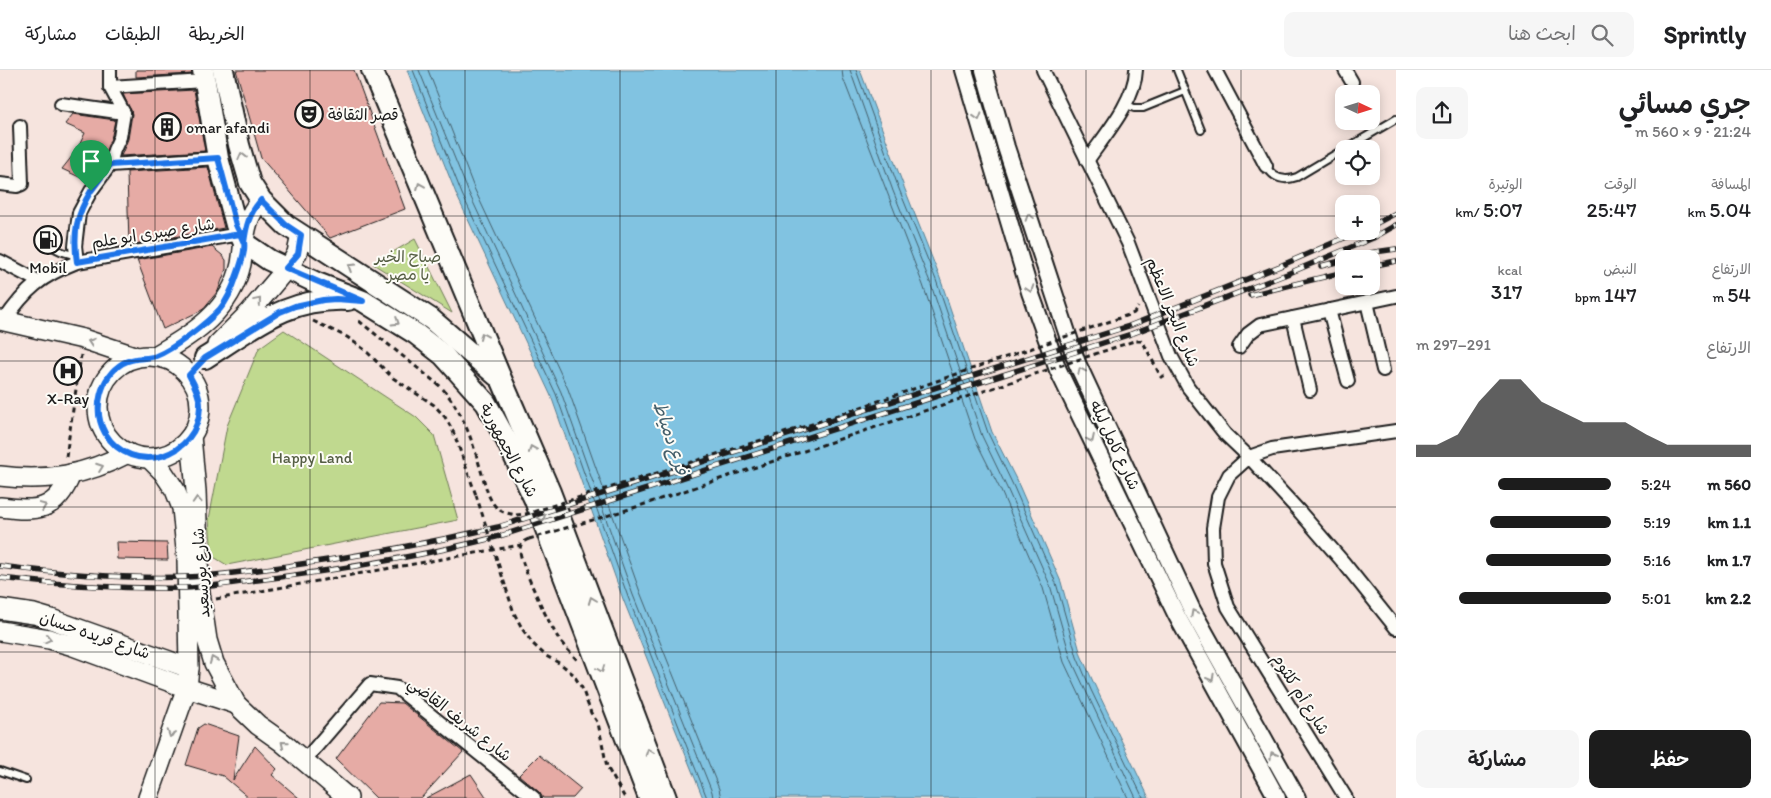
<!DOCTYPE html>
<html lang="ar">
<meta charset="utf-8">
<style>
:root{--surface:#fff;--page:#f6f6f6;--text:#202124;--muted:#757577;--line:#e0e0e0;--accent:#1c1c1c}
body{margin:0;font-family:Itim,"Playpen Sans Arabic",sans-serif;background:var(--page);color:var(--text);direction:rtl;height:100vh;display:flex;flex-direction:column;font-size:19px;white-space:nowrap}
*{box-sizing:border-box;margin:0}
p{font-size:16px;color:var(--muted)}
.icon{flex:none;width:28px;height:28px;fill:none;stroke:currentColor;stroke-width:2;stroke-linecap:round;stroke-linejoin:round}
.map{position:relative;flex:1;overflow:hidden;direction:ltr}
.side{display:flex;flex-direction:column;background:var(--surface);width:375px}
.side>*{flex:none}
.needle{width:32px;rotate:94deg}
.fabs{position:absolute;left:1335px;top:15px;display:grid;gap:10px}
.fabs a{display:grid;place-items:center;width:45px;height:45px;border-radius:10px;background:var(--surface);box-shadow:0 2px 12px #0003;font-size:25px}
.pin{position:absolute;display:grid;place-items:center;width:42px;height:42px;color:#fff;margin:-51px -21px;border-radius:50% 50% 50% 0;rotate:-45deg;box-shadow:0 0 5px #0007}
.pin .icon{rotate:45deg}
.round{display:grid;place-items:center;flex:none;width:52px;height:52px;border-radius:10px;background:var(--page)}
.summary{display:flex;align-items:center;justify-content:space-between;height:85px;padding:0 20px}
h1{font-size:28px;font-weight:600;line-height:38px}
.metrics{display:grid;grid-template-columns:repeat(3,1fr);gap:8px;height:85px;padding:5px 20px}
.metrics div{display:grid;align-content:center}
.metrics b{font-size:21px;font-weight:600}
.metrics small{font-size:14px;font-weight:400}
.metrics p{font-size:14px}
.chart{height:140px;padding:10px 20px}
.chart p{display:flex;justify-content:space-between}
.chart svg{width:100%;height:90px;margin-top:5px;fill:var(--accent);opacity:.7}
.primary-button{display:flex;gap:10px;margin-top:auto;padding:10px 20px}
.primary-button a{flex:1;height:58px;border-radius:10px;background:var(--accent);color:#fff;font-size:20px;font-weight:600;line-height:58px;text-align:center}
.primary-button a+a{background:var(--page);color:var(--text)}
ul{padding:0 20px;list-style:none;font-size:16px}
li{display:grid;grid-template-columns:80px 60px 1fr;align-items:center;height:38px}
li i{height:12px;border-radius:6px;background:var(--accent)}
header{display:flex;align-items:center;gap:30px;box-sizing:border-box;height:70px;padding:0 25px;background:var(--surface);border-bottom:1px solid var(--line)}
header strong{font-size:24px}
nav{display:flex;gap:28px;margin-inline-start:auto;font-size:18px}
.search{width:350px;height:45px;background:var(--page);display:flex;align-items:center;gap:12px;box-sizing:border-box;padding:0 18px;border-radius:10px;color:var(--muted);font-size:19px}
main{display:flex;flex:1;min-height:0}
.map>svg:first-child{display:block}
.green{fill:#c0d98f;stroke:#6e7a56}
.water{fill:#81c3e1;stroke:#598092}
.lines{fill:none;stroke-linecap:round;stroke-linejoin:round}
.shore{stroke:#445f6b;stroke-width:1}
.building{fill:#e6aba5;stroke:#1c1c1c}
.service-casing{stroke:#1c1c1c;stroke-width:10}
.minor-casing{stroke:#1c1c1c;stroke-width:16}
.tertiary-casing{stroke:#1c1c1c;stroke-width:20}
.secondary-casing{stroke:#1c1c1c;stroke-width:22}
.primary-casing{stroke:#1c1c1c;stroke-width:24}
.path{stroke:#1c1c1c;stroke-width:3;stroke-dasharray:5 4;stroke-linecap:butt}
.service{stroke:#fdfcf7;stroke-width:6}
.minor{stroke:#fdfcf7;stroke-width:12}
.tertiary{stroke:#fdfcf7;stroke-width:16}
.secondary{stroke:#fdfcf7;stroke-width:19}
.primary{stroke:#fdfcf7;stroke-width:20}
.rail-casing{stroke:#1c1c1c;stroke-width:5.5}
.rail{stroke:#fdfcf7;stroke-width:4;stroke-dasharray:11;stroke-linecap:butt}
.path-bridge{stroke:#1c1c1c;stroke-width:3;stroke-dasharray:5 4;stroke-linecap:butt}
.oneway{stroke:#989794}
.route-casing{stroke:#fff;stroke-width:10}
.route{stroke:#1a73e8;stroke-width:6}
.grid{fill:none;stroke:#1c1c1c;stroke-width:1;stroke-opacity:0.55}
.labels{text-anchor:middle;dominant-baseline:central;stroke-width:4;stroke-linejoin:round;paint-order:stroke}
.poi-label{font-size:16px;fill:#1c1c1c;stroke:#fdfcf7;text-anchor:start}
.street-label{font-size:16px;fill:#1c1c1c;stroke:#fdfcf7}
.park-label{font-size:16px;fill:#555e44;stroke:#fdfcf7}
.water-label{font-size:18px;font-style:italic;fill:#445f6b;stroke:#fdfcf7}
</style>
<header>
<strong>Sprintly</strong>
<div class="search"><svg class="icon" aria-label="search" viewBox="0 0 24 24"><circle cx="10" cy="10" r="6"/><path d="M15 15l6 6"/></svg>ابحث هنا</div>
<nav><a>الخريطة</a><a>الطبقات</a><a>مشاركة</a></nav>
</header>
<main>
<section class="side">
<div class="summary"><div><h1>جري مسائي</h1><p>21:24 · 9 × 560 m</p></div><a class="round"><svg class="icon" aria-label="share" viewBox="0 0 24 24"><path d="M12 15V3M7 8l5-5 5 5M5 13v7h14v-7"/></svg></a></div>
<div class="metrics">
<div><p>المسافة</p><b>5.04<small> km</small></b></div>
<div><p>الوقت</p><b>25:47</b></div>
<div><p>الوتيرة</p><b>5:07<small> /km</small></b></div>
</div>
<div class="metrics">
<div><p>الارتفاع</p><b>54<small> m</small></b></div>
<div><p>النبض</p><b>147<small> bpm</small></b></div>
<div><p>kcal</p><b>317</b></div>
</div>
<div class="chart"><p><span>الارتفاع</span>291–297 m</p>
<svg viewBox="0 0 160 44" preserveAspectRatio="none"><path d="M0 44V38L10 38L20 33L30 17L40 6L50 6L60 17L70 22L80 27L90 27L100 27L110 33L120 38L130 38L140 38L150 38L160 38V44z"/></svg>
</div>
<ul>
<li><b>560 m</b>5:24<i style="width:58%"></i></li>
<li><b>1.1 km</b>5:19<i style="width:62%"></i></li>
<li><b>1.7 km</b>5:16<i style="width:64%"></i></li>
<li><b>2.2 km</b>5:01<i style="width:78%"></i></li>
</ul>
<div class="primary-button"><a>حفظ</a><a>مشاركة</a></div>
</section>
<div class="map">
<svg width="1396" height="728" viewBox="0 0 1396 728">
<rect width="100%" height="100%" fill="#f6e4de"/>
<filter id="ink" filterUnits="userSpaceOnUse"><feTurbulence type="fractalNoise" baseFrequency=".02" numOctaves="2"/><feDisplacementMap in="SourceGraphic" scale="10" xChannelSelector="R" yChannelSelector="G"/><feConvolveMatrix kernelMatrix="1 2 1 2 8 2 1 2 1" color-interpolation-filters="sRGB"/></filter>
<g filter="url(#ink)">
<g class="green">
<path d="M415,169L452,243L373,194Z"/>
<path d="M284,260L416,347L434,365L458,450L227,495L212,486L209,449L227,356L259,278Z"/>
</g>
<path class="water" d="M407,0H860L904,117L940,208L992,362L1018,413L1061,512L1081,585L1096,618L1149,728H703L623,529L551,326L457,126Z"/>
<g class="lines">
<g class="shore">
<path d="M413,0L462,124L556,324L628,527L707,728"/>
<path d="M419,0L468,121L561,322L633,525L712,722L713,728"/>
<path d="M428,0L474,118L568,319L640,522L719,719L721,728"/>
<path d="M842,0L843,8L923,215L975,369L1001,421L1043,518L1064,592L1128,728"/>
<path d="M850,0L893,121L930,212L982,366L1007,418L1050,515L1071,589L1136,728"/>
<path d="M856,0L899,119L936,210L988,363L1013,415L1056,513L1077,587L1091,620L1143,728"/>
</g>
</g>
<g class="building">
<path d="M136,0H191L192,4L136,7Z"/>
<path d="M236,0H354L405,139L330,168L261,88Z"/>
<path d="M194,20L205,81L121,86L128,69L132,44L123,24Z"/>
<path d="M73,44L115,50L112,65L103,91L88,111L62,99L77,80L85,63L65,54Z"/>
<path d="M208,97L224,158L129,175L127,102Z"/>
<path d="M212,177L222,185L226,190V199L218,221L202,240L163,259L137,190Z"/>
<path d="M116,472L167,473L168,490L117,489Z"/>
<path d="M379,632L402,633L463,682L421,728H376L336,689Z"/>
<path d="M204,654L239,666L233,710L255,676L277,699L272,705L299,728H249L223,706L186,695L198,658Z"/>
<path d="M539,685L581,719L573,728H543L539,722L519,705Z"/>
<path d="M471,704L487,728H426Z"/>
</g>
<g class="lines">
<defs>
<g id="service">
<path d="M1177,0L1201,60"/>
<path d="M1125,34L1134,38H1143L1185,21"/>
<path d="M1345,79L1396,49"/>
<path d="M1266,96C1273,108 1283,112 1297,107L1344,79"/>
<path d="M41,166C52,178 60,183 76,185"/>
<path d="M0,701L26,710"/>
</g>
<g id="minor">
<path d="M1043,0L1128,173L1171,286L1188,317L1225,364L1249,387L1299,441L1344,493L1396,558"/>
<path d="M1215,0L1266,96"/>
<path d="M1345,0L1352,12"/>
<path d="M110,17L204,11"/>
<path d="M61,34L124,43"/>
<path d="M1087,91C1104,66 1135,31 1136,0"/>
<path d="M110,95L218,88"/>
<path d="M0,114L17,116L22,114L20,56"/>
<path d="M0,191L38,211"/>
<path d="M77,192L75,176L79,143L91,121L110,95L114,80L120,67L124,43L110,17V0"/>
<path d="M1367,232L1383,300"/>
<path d="M1329,240L1348,311"/>
<path d="M1293,248L1310,320"/>
<path d="M4,251C26,219 41,206 77,192L240,164"/>
<path d="M1239,277L1248,264L1260,255L1396,226"/>
<path d="M304,691L370,614L397,618L534,728"/>
<path d="M1346,728L1228,537L1214,493L1213,458L1218,427L1229,405L1249,387L1272,379L1396,361"/>
</g>
<g id="tertiary">
<path d="M964,0L1030,222L1058,300L1177,546L1277,728"/>
<path d="M984,0L1006,77L1077,293L1192,540L1297,728"/>
</g>
<g id="secondary">
<path d="M0,250L83,269L137,287"/>
<path d="M217,275L249,243L292,192L297,183L301,165"/>
<path d="M155,286C194,264 231,240 241,194C245,170 243,150 261,130"/>
<circle cx="149" cy="337" r="51"/>
<path d="M191,366L196,421L199,516L207,570L214,593L236,634L258,655L282,672L348,728"/>
<path d="M0,406C47,412 86,405 128,383"/>
<path d="M0,437C36,441 56,443 71,404"/>
<path d="M0,539L34,544L51,549L189,598"/>
<path d="M0,561L49,569L73,576L187,618L236,634"/>
<path d="M148,728L187,618L189,598L187,489L182,438L175,420L163,402L149,388"/>
</g>
<g id="primary">
<path d="M203,0L218,88L236,155L244,173L269,190L317,213L363,231L416,264L443,285L486,333L507,371L534,428L649,728"/>
<path d="M223,0L239,75L250,113L261,130L286,155L431,249L497,306"/>
<path d="M372,0L502,311L550,422L666,728"/>
<path d="M205,288C255,257 286,227 348,230"/>
</g>
</defs>
<use href="#service" class="service-casing"/>
<use href="#minor" class="minor-casing"/>
<use href="#tertiary" class="tertiary-casing"/>
<use href="#secondary" class="secondary-casing"/>
<use href="#primary" class="primary-casing"/>
<g class="path">
<path d="M313,251L347,267L365,280L393,308L434,335L445,347L453,361L476,425"/>
<path d="M359,251L440,316C468,345 476,386 488,424C495,439 499,442 516,445"/>
<path d="M1144,274L1161,307L1166,305"/>
<path d="M66,387L81,285"/>
<path d="M529,469C524,471 520,473 520,480C519,492 551,558 559,569C564,577 571,583 577,590"/>
<path d="M506,518L514,543L523,560L533,574L546,586L561,594L573,604L582,618L591,643L598,653L607,697L625,728"/>
<path d="M216,529L521,475"/>
</g>
<use href="#service" class="service"/>
<use href="#minor" class="minor"/>
<use href="#tertiary" class="tertiary"/>
<use href="#secondary" class="secondary"/>
<use href="#primary" class="primary"/>
<defs>
<g id="rail">
<path d="M1371,156L1396,143"/>
<path d="M1348,189L1375,182L1396,179"/>
<path d="M1321,196L1344,190"/>
<path d="M1371,196L1396,191"/>
<path d="M1250,225L1344,202"/>
<path d="M0,496C62,504 124,509 186,507C217,506 249,501 281,497C354,487 425,474 498,457L1129,256L1280,196L1360,161"/>
<path d="M0,508C61,515 124,519 186,518C212,517 239,512 265,509C345,499 423,486 500,466L1131,264L1287,204L1373,168L1396,155"/>
</g>
</defs>
<use href="#rail" class="rail-casing"/>
<use href="#rail" class="rail"/>
<g class="path-bridge">
<path d="M476,425L506,518"/>
<path d="M516,445L526,444L803,357L1134,243L1138,237"/>
<path d="M529,469L633,438L1134,271H1141L1144,274"/>
</g>
</g>
<defs><path id="oneway-chevron" d="M-2-3.5L2.5 0L-2 3.5" fill="none" stroke-width="1.6" stroke-linecap="round" stroke-linejoin="round" transform="scale(1.25)"/></defs>
<g class="oneway">
<use href="#oneway-chevron" transform="translate(978 47) rotate(73)"/>
<use href="#oneway-chevron" transform="translate(242 86) rotate(-104)"/>
<use href="#oneway-chevron" transform="translate(420 116) rotate(-113)"/>
<use href="#oneway-chevron" transform="translate(1029 147) rotate(-108)"/>
<use href="#oneway-chevron" transform="translate(351 197) rotate(-148)"/>
<use href="#oneway-chevron" transform="translate(1030 219) rotate(72)"/>
<use href="#oneway-chevron" transform="translate(258 231) rotate(-50)"/>
<use href="#oneway-chevron" transform="translate(396 252) rotate(32)"/>
<use href="#oneway-chevron" transform="translate(483 266) rotate(-113)"/>
<use href="#oneway-chevron" transform="translate(91 272) rotate(-162)"/>
<use href="#oneway-chevron" transform="translate(1081 301) rotate(-115)"/>
<use href="#oneway-chevron" transform="translate(1091 369) rotate(64)"/>
<use href="#oneway-chevron" transform="translate(532 379) rotate(-113)"/>
<use href="#oneway-chevron" transform="translate(100 397) rotate(-20)"/>
<use href="#oneway-chevron" transform="translate(197 430) rotate(-93)"/>
<use href="#oneway-chevron" transform="translate(43 436) rotate(-22)"/>
<use href="#oneway-chevron" transform="translate(542 448) rotate(69)"/>
<use href="#oneway-chevron" transform="translate(592 530) rotate(-111)"/>
<use href="#oneway-chevron" transform="translate(1194 543) rotate(-118)"/>
<use href="#oneway-chevron" transform="translate(48 569) rotate(13)"/>
<use href="#oneway-chevron" transform="translate(213 590) rotate(-112)"/>
<use href="#oneway-chevron" transform="translate(601 599) rotate(69)"/>
<use href="#oneway-chevron" transform="translate(1211 608) rotate(61)"/>
<use href="#oneway-chevron" transform="translate(171 664) rotate(109)"/>
<use href="#oneway-chevron" transform="translate(284 674) rotate(-141)"/>
<use href="#oneway-chevron" transform="translate(649 682) rotate(-110)"/>
<use href="#oneway-chevron" transform="translate(1273 685) rotate(-119)"/>
</g>
</g>
<g class="lines" filter="url(#ink)">
<defs>
<path id="route" d="M91,121L110,95L218,88L236,155C238,160 242,166 244,172C246,181 240,197 237,205C233,217 228,230 220,239C207,253 174,279 156,286C145,290 136,286 123,293C100,307 92,340 105,363C132,408 199,388 200,336C200,325 194,314 189,305L205,288L280,242L295,236L323,230L336,229L363,231L286,198L298,184L301,165L286,155L261,130C249,144 246,156 244,173L240,164L77,192C73,164 76,145 91,121"/>
</defs>
<use href="#route" class="route-casing"/>
<use href="#route" class="route"/>
</g>
<path class="grid" d="M155,0V728M310,0V728M465,0V728M620,0V728M776,0V728M931,0V728M1086,0V728M1241,0V728M0,146H1344M1371,146H1396M0,291H1396M0,437H1396M0,582H1396"/>
<defs>
<symbol id="theatre-ring" viewBox="-11 -11 22 22"><circle r="9.5" fill="#fdfcf7" stroke="#1c1c1c" stroke-width="1.5"/><path d="M-5-5.5Q0-4 5-5.5V0Q5 5 0 6Q-5 5-5 0ZM-3.3-2.5H-1v1.5H-3.3ZM1-2.5H3.3v1.5H1ZM-2.8 1Q0 5.5 2.8 1Z" fill="#1c1c1c"/></symbol>
<symbol id="building-ring" viewBox="-11 -11 22 22"><circle r="9.5" fill="#fdfcf7" stroke="#1c1c1c" stroke-width="1.5"/><path d="M-4-6H4V6H1V3H-1V6H-4ZM-2.5-4.3h1.7v1.8h-1.7ZM.8-4.3h1.7v1.8H.8ZM-2.5-1h1.7V.8h-1.7ZM.8-1h1.7V.8H.8Z" fill="#1c1c1c"/></symbol>
<symbol id="fuel-ring" viewBox="-11 -11 22 22"><circle r="9.5" fill="#fdfcf7" stroke="#1c1c1c" stroke-width="1.5"/><path d="M-5.5-6h7V0h2V4h1.3V-2.5L3-4.5l.8-.8L6-3V5H2.5V1h-1V6h-7ZM-4.2-4.7v3.2H.2V-4.7Z" fill="#1c1c1c"/></symbol>
<symbol id="hospital-ring" viewBox="-11 -11 22 22"><circle r="9.5" fill="#fdfcf7" stroke="#1c1c1c" stroke-width="1.5"/><path d="M-5-5h3v3.5h4V-5h3V5h-3V1.5h-4V5h-3Z" fill="#1c1c1c"/></symbol>
</defs>
<g fill-rule="evenodd">
<use href="#theatre-ring" x="293" y="28" width="32" height="32"/>
<use href="#building-ring" x="151" y="41" width="32" height="32"/>
<use href="#fuel-ring" x="32" y="154" width="32" height="32"/>
<use href="#hospital-ring" x="52" y="285" width="32" height="32"/>
</g>
<g class="labels">
<g class="poi-label">
<text x="328" y="44">قصر الثقافة</text>
<text x="186" y="57">omar afandi</text>
<text x="48" y="197" text-anchor="middle">Mobil</text>
<text x="68" y="328" text-anchor="middle">X-Ray</text>
</g>
<g class="street-label">
<text transform="translate(153 163) rotate(-9)">شارع صبرى ابو علم</text>
<text transform="translate(1173 242) rotate(68)">شارع البحر الاعظم</text>
<text transform="translate(1115 375) rotate(65)">شارع كامل ليله</text>
<text transform="translate(509 380) rotate(62)">شارع الجمهورية</text>
<text transform="translate(201 503) rotate(-94)">شارع بورسعيد</text>
<text transform="translate(95 565) rotate(19)">شارع فريده حسان</text>
<text transform="translate(1301 624) rotate(58)">شارع أم كلثوم</text>
<text transform="translate(460 649) rotate(38)">شارع شريف القاضي</text>
</g>
<g class="park-label">
<text x="408" y="186">صباح الخير<tspan x="408" dy="18">يا مصر</tspan></text>
<text x="312" y="387">Happy Land</text>
</g>
<g class="water-label">
<text transform="translate(671 368) rotate(72)">فرع دمياط</text>
</g>
</g>
</svg>
<div class="fabs">
<a><svg class="needle" viewBox="-14 -14 28 28"><path d="M0-13l5 13h-10z" fill="#e53935"/><path d="M0 13l5-13h-10z" fill="#757577"/></svg></a>
<a><svg class="icon" aria-label="locate" viewBox="0 0 24 24"><circle cx="12" cy="12" r="6"/><path d="M12 2v4M12 18v4M2 12h4M18 12h4"/></svg></a>
<a>+</a>
<a>−</a>
</div>
<div class="pin" style="left:91px;top:121px;background:#1e9e55"><svg class="icon" aria-label="arrive" viewBox="0 0 24 24"><path d="M6 21V4h12l-3 4 3 4H6"/></svg></div>
</div>
</main>
